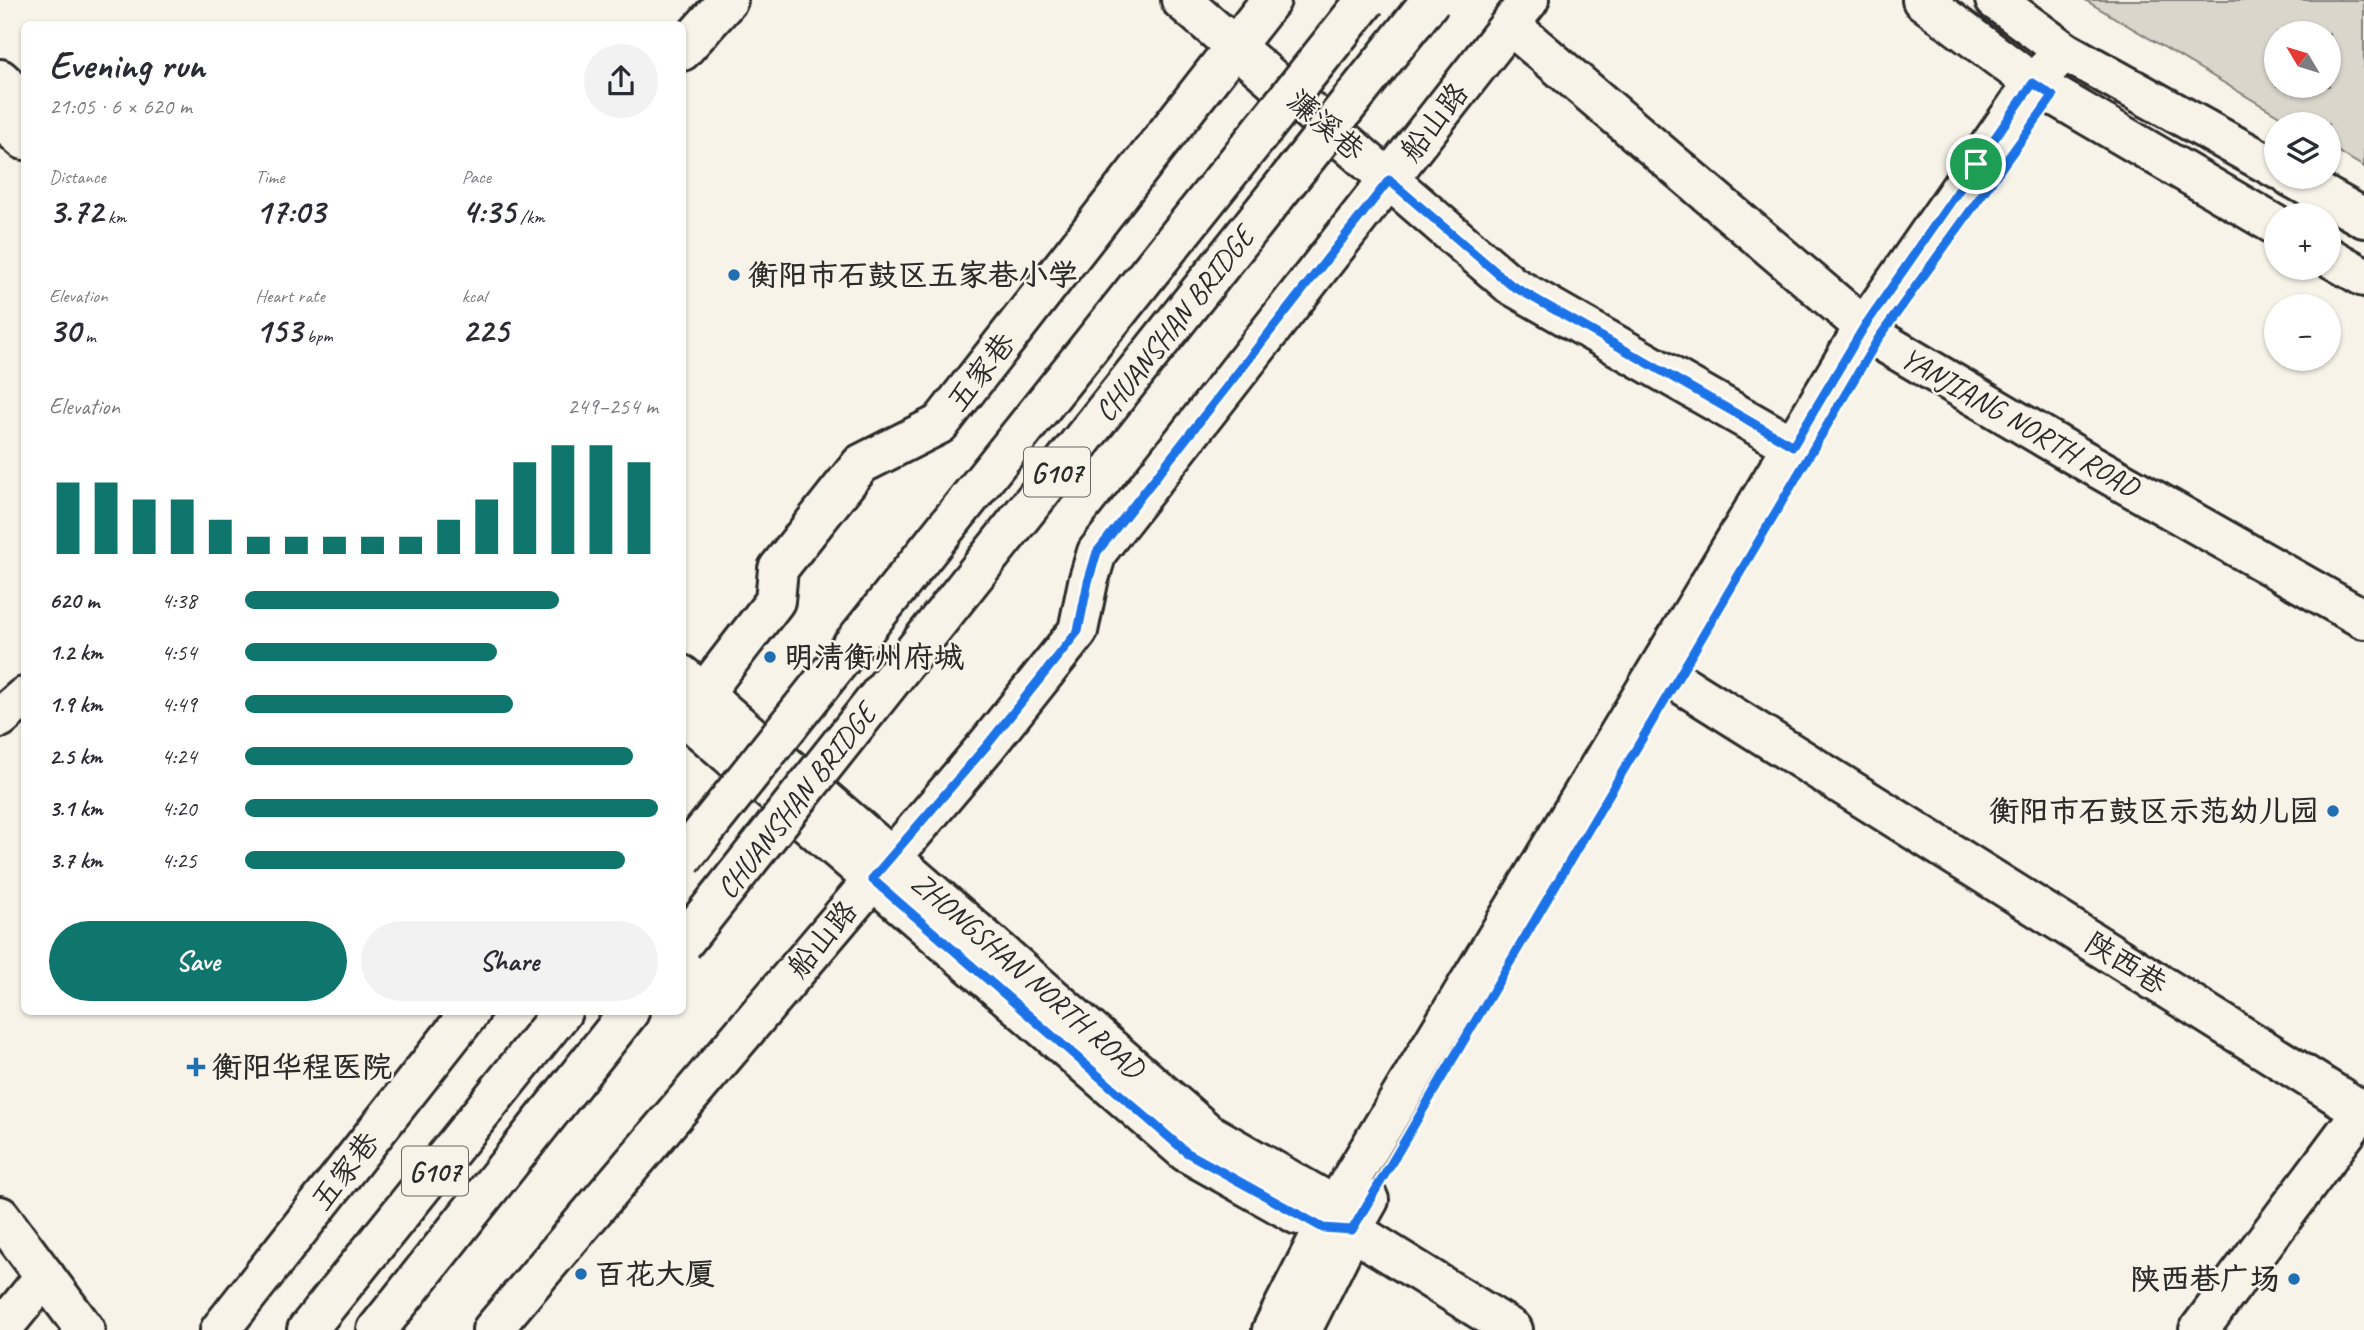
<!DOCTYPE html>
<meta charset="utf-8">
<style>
:root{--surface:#fff;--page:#f2f2f3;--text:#2b2b33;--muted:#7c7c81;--accent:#0f766e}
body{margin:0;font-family:Caveat,"LXGW WenKai TC",sans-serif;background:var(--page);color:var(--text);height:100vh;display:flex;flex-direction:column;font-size:26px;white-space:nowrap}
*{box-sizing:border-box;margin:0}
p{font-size:23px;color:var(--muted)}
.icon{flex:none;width:38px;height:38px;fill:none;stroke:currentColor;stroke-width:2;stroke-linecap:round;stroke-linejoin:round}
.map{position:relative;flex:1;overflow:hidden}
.sheet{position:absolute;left:21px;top:21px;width:665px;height:994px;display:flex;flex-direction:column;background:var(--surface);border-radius:10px;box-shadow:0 2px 5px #0004}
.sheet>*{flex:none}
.needle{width:46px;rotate:308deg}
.buttons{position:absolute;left:2264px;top:21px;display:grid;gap:14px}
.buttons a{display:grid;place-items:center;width:77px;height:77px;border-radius:50%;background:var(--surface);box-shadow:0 2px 5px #0004;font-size:35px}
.pin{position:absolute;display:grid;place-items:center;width:60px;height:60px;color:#fff;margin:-30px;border:4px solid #fff;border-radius:50%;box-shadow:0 2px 7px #0007}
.round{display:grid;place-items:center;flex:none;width:74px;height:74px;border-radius:37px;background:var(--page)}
.head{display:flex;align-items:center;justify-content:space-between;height:119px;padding:0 28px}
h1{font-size:38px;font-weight:600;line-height:52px}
.stats{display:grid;grid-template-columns:repeat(3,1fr);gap:10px;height:119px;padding:7px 28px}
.stats div{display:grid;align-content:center}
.stats b{font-size:35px;font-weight:600}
.stats small{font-size:19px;font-weight:400}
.stats p{font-size:19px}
.chart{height:196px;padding:14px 28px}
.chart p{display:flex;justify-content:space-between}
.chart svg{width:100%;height:126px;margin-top:7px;stroke:var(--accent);stroke-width:6}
.button{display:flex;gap:14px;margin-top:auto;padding:14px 28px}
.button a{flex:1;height:80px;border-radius:42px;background:var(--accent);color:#fff;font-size:28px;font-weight:600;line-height:80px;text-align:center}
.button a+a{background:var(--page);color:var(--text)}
ul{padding:0 28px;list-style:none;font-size:23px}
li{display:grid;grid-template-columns:112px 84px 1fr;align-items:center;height:52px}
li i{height:18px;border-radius:9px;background:var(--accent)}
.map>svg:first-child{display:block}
.green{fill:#dad6cc;stroke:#82807c;stroke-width:2;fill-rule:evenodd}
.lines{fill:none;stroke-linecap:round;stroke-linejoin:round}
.minor-casing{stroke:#2b2b2b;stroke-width:44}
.major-casing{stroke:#2b2b2b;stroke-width:44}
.highway-casing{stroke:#2b2b2b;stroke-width:44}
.minor{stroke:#f7f3e8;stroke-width:38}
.major{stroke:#f7f3e8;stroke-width:38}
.highway{stroke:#f7f3e8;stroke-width:38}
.highway-bridge-casing{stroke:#2b2b2b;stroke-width:44;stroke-linecap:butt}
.highway-bridge{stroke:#f7f3e8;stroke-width:38}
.route-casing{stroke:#fff;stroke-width:14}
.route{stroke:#1a73e8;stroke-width:9}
.poi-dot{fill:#1f6fb2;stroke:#f7f3e8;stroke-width:2.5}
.labels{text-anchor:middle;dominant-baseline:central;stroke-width:5;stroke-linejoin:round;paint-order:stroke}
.shield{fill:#f7f3e8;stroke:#686764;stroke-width:2}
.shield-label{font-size:28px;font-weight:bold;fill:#2b2b2b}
.street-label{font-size:30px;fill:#2b2b2b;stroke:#f7f3e8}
.poi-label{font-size:30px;font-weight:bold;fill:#2b2b2b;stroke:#f7f3e8;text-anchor:start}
</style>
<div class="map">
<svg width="2364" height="1330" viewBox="0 0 2364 1330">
<rect width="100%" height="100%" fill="#f7f3e8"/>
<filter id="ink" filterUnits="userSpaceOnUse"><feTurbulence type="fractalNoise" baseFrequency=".0143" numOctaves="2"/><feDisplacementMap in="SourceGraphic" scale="14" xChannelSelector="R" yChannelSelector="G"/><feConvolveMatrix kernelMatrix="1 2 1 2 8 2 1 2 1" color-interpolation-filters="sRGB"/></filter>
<g filter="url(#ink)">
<path class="green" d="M2085,0H2364V167L2329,146V124H2293ZM2277,33H2329V86H2277Z"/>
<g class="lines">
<defs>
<g id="minor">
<path d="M1181,0L1511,285L1793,446"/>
<path d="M1510,25L1878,339L2078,457L2364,619"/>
<path d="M682,51L728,0"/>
<path d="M1659,670L2362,1111L2199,1330"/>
<path d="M0,718L24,697"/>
<path d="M683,720L775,601L778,569L861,464L940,424L1271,0"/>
<path d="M0,1216L85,1330"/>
<path d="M1,1330L45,1276"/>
<path d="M220,1330L470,1012"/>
<path d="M492,1330L988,744L1078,631L1088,582L1097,552L1529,0"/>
<path d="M1272,1330L1335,1206L1864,327L2033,83L2064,51"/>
<path d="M1302,1330L1352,1230L1369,1200"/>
</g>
<g id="major">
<path d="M1922,0L2033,83L2277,226"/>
<path d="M1995,0L2064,51L2277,169"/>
<path d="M0,79L24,101"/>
<path d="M0,119L24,140"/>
<path d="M2291,177L2364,218"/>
<path d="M2329,257L2364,277"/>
<path d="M682,675L1208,1133L1335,1206L1352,1230L1513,1330"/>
<path d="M682,714L1186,1152L1298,1215"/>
</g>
<g id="highway">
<path d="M307,1330L562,1012"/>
<path d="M377,1330L629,1012"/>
</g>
</defs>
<use href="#minor" class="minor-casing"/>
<use href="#major" class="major-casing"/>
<use href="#highway" class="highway-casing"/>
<use href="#minor" class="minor"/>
<use href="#major" class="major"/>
<use href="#highway" class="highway"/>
<defs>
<g id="highway-bridge">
<path d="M682,859L1366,0"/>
<path d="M682,944L1431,0"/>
</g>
</defs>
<use href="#highway-bridge" class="highway-bridge-casing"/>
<use href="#highway-bridge" class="highway-bridge"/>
</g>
</g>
<g class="lines" filter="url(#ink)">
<defs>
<path id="route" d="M2033,83L2053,96L1878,339L1352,1230L1323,1228L1186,1152L872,879L988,744L1078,631L1088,582L1097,552L1389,180L1511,285L1793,446L1864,327Z"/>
</defs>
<use href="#route" class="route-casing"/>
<use href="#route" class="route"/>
</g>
<g class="poi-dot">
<circle cx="734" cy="275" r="7"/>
<circle cx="770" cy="657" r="7"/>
<circle cx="2333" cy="811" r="7"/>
<path d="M192.5 1056.5h7v7h7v7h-7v7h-7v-7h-7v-7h7z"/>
<circle cx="581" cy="1274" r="7"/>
<circle cx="2294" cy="1279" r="7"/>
</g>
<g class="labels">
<g class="shield">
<rect x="1024" y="447.5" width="66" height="49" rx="5"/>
<rect x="402" y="1146.5" width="66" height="49" rx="5"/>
</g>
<g class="shield-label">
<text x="1057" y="472">G107</text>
<text x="435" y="1171">G107</text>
</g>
<g class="street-label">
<text transform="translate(1434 122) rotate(-52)">船山路</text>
<text transform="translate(1326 125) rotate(41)">濂溪巷</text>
<text transform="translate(1174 324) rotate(-52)">CHUANSHAN BRIDGE</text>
<text transform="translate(981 372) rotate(-52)">五家巷</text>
<text transform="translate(2020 422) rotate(30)">YANJIANG NORTH ROAD</text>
<text transform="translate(796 801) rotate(-52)">CHUANSHAN BRIDGE</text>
<text transform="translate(822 939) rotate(-50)">船山路</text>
<text transform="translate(2126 963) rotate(32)">陕西巷</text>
<text transform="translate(1028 975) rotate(41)">ZHONGSHAN NORTH ROAD</text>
<text transform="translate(345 1171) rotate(-52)">五家巷</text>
</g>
<g class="poi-label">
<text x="748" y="275">衡阳市石鼓区五家巷小学</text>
<text x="784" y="657">明清衡州府城</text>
<text x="2319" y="811" text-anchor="end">衡阳市石鼓区示范幼儿园</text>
<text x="212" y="1067">衡阳华程医院</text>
<text x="595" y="1274">百花大厦</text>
<text x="2280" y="1279" text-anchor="end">陕西巷广场</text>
</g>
</g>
</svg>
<div class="buttons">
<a><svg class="needle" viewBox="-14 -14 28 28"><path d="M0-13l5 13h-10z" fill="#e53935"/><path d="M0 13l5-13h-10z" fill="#7c7c81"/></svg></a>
<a><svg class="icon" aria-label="layers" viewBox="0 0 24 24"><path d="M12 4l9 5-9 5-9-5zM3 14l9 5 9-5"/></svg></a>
<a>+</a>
<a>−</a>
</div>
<div class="pin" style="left:1976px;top:164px;background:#1e9e55"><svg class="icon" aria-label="arrive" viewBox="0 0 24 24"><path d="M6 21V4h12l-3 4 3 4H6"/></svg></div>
<section class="sheet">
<div class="head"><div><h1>Evening run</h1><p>21:05 · 6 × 620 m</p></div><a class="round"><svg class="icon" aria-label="share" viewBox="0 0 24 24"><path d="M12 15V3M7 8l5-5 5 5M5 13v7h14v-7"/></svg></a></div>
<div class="stats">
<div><p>Distance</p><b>3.72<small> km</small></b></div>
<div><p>Time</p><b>17:03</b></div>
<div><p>Pace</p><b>4:35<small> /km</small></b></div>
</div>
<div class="stats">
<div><p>Elevation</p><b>30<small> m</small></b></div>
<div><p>Heart rate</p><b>153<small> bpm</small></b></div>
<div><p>kcal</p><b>225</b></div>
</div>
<div class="chart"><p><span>Elevation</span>249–254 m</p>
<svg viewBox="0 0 160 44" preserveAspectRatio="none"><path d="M5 44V19M15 44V19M25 44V25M35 44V25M45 44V32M55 44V38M65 44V38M75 44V38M85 44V38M95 44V38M105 44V32M115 44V25M125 44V12M135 44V6M145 44V6M155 44V12"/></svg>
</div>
<ul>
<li><b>620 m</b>4:38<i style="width:76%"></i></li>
<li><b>1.2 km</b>4:54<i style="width:61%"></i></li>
<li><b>1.9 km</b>4:49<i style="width:65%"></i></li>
<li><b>2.5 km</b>4:24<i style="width:94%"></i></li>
<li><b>3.1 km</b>4:20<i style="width:100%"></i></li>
<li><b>3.7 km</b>4:25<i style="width:92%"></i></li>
</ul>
<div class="button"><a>Save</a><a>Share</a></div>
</section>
</div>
